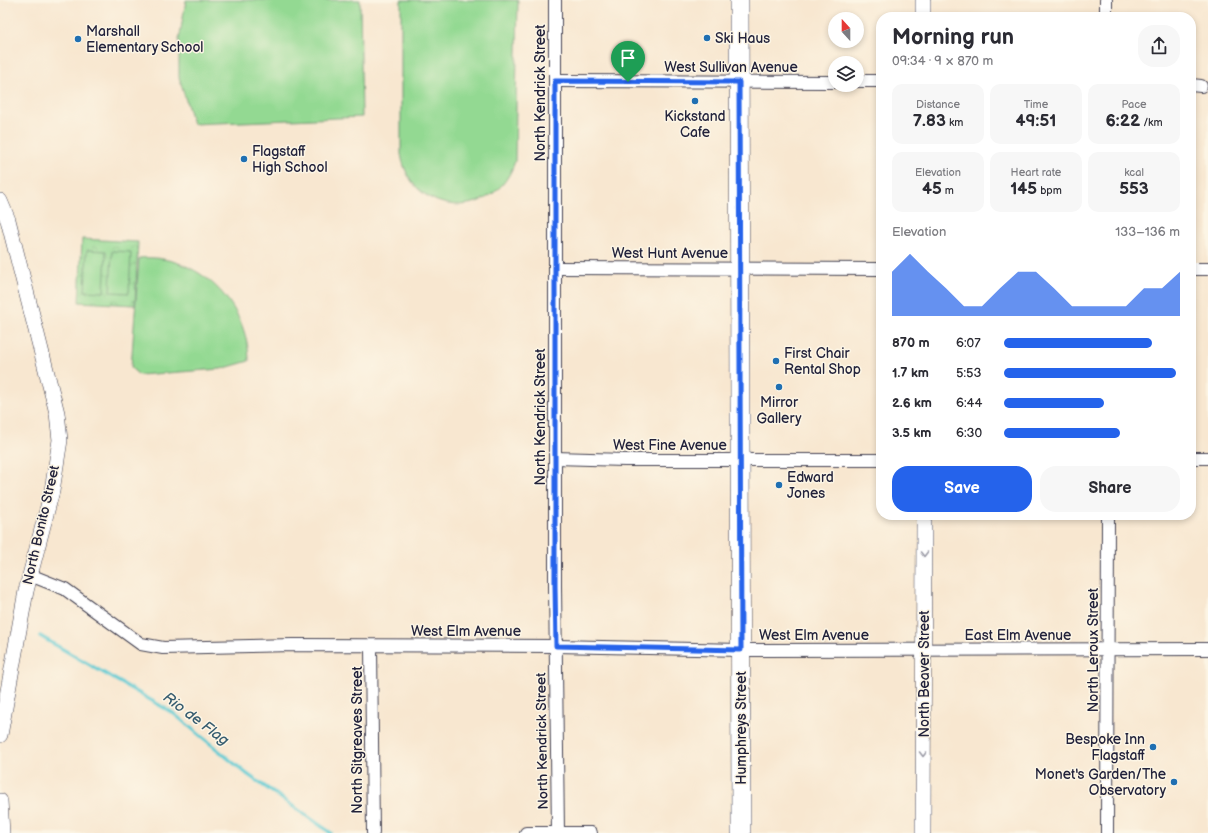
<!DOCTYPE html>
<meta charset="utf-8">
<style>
:root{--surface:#fff;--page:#f7f7f7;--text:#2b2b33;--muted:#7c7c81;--accent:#2563eb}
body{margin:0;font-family:"Balsamiq Sans",sans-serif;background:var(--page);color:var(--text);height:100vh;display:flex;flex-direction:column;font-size:15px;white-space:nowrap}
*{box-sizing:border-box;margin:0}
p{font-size:13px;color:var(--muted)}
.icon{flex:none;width:22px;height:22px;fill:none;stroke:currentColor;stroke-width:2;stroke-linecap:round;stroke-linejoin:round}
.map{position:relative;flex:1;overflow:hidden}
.panel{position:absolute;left:876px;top:12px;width:320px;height:508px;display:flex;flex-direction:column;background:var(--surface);border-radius:16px;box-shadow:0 2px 6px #0003}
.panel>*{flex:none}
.needle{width:26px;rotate:339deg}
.tools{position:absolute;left:828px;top:12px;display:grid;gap:8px}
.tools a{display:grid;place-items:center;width:36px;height:36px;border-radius:50%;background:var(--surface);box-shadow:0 2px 6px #0003;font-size:20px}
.pin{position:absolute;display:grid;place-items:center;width:34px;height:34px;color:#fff;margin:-41px -17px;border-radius:50% 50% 50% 0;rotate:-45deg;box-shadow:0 0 4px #0007}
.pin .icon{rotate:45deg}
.round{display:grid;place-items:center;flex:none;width:42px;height:42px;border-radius:16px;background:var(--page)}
.summary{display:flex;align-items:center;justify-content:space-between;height:68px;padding:0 16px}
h1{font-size:22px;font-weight:600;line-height:30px}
.stats{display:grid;grid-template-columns:repeat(3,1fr);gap:6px;height:68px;padding:4px 16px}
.stats div{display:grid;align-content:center;border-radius:10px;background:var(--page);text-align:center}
.stats b{font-size:17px;font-weight:600}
.stats small{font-size:11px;font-weight:400}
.stats p{font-size:11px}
.chart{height:112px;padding:8px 16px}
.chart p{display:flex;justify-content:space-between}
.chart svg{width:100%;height:72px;margin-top:4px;fill:var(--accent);opacity:.7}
.cta{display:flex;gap:8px;margin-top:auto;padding:8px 16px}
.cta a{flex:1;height:46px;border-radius:16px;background:var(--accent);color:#fff;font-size:16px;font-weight:600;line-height:46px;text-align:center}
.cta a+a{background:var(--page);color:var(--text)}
ul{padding:0 16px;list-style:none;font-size:13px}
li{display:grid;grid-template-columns:64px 48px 1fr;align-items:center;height:30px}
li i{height:10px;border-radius:5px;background:var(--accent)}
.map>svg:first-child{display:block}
.park{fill:url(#park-crowns);stroke:#5a7e66}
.garden{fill:#93d992;stroke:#5a7e66}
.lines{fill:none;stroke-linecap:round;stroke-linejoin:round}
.stream{stroke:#5dcad3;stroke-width:3.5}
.minor-casing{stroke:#424051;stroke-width:14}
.tertiary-casing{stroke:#424051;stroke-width:16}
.primary-casing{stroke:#424051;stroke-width:20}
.minor{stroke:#fff;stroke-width:12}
.tertiary{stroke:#fff;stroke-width:15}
.primary{stroke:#fff;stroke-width:19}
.oneway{stroke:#9c9ca7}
.route-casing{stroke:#fff;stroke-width:8}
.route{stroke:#2563eb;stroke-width:5}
.poi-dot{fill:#1f6fb2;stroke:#fcf5e5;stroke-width:1.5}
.labels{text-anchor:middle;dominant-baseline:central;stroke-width:3;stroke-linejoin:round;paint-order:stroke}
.poi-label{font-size:14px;fill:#22223b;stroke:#fcf5e5;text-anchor:start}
.street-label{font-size:14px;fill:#22223b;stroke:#fcf5e5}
.water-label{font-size:15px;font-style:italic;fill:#375d70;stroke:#fcf5e5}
</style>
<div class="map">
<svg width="1208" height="833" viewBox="0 0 1208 833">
<defs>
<pattern id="park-crowns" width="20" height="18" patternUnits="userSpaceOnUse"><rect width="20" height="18" fill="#93d992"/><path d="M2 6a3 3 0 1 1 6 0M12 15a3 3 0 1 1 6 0" fill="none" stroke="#7eba7f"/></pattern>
</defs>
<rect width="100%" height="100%" fill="#fcf5e5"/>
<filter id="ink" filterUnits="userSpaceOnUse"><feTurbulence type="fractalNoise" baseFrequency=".025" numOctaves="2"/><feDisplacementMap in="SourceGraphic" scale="8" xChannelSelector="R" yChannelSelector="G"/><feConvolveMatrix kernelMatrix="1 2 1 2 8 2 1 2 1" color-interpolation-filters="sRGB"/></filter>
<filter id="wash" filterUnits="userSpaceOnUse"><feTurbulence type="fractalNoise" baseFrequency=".012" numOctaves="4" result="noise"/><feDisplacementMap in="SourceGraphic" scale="16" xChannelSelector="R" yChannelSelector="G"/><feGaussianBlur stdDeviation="0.9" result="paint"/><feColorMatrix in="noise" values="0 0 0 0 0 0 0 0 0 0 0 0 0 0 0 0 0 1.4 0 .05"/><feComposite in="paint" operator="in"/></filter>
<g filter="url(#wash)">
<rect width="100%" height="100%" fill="#f8e7d0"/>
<path class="park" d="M82,239L138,242L135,305L79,302Z"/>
<g class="garden">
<path d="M186,0H360L362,117L193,124L179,77V40Z"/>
<path d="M401,0H518L515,161C496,223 411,218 401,154Z"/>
<path d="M87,250L106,251L104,292L85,291Z"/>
<path d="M112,251L131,252L129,293L110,292Z"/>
<path d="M139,258C197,253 248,303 249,361L221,369L139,375L131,368Z"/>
</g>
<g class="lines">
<path class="stream" d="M40,636L173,713L247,774L331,833"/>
</g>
</g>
<g filter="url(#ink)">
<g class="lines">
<defs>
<g id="minor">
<path d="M555,0V586L558,833"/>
<path d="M1106,0V17"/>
<path d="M555,81L835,82"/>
<path d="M857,81H881"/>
<path d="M1191,85L1201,86"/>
<path d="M555,268L881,269"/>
<path d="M1191,269H1208"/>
<path d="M555,458L625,460H881"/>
<path d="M1191,458H1208"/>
<path d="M30,575L65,589L141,644L163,648L293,645L556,646L741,650L1208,649"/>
<path d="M371,646L373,833"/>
<path d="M526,833H591"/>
<path d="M1107,833L1108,515"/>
</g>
<g id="tertiary">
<path d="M923,0V17"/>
<path d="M0,201L8,220L57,413L60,440L52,491L26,591L0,735"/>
<path d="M0,801L2,833"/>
<path d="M923,833L924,515"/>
</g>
<path id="primary" d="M739,0L741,833"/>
</defs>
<use href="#minor" class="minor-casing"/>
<use href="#tertiary" class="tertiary-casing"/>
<use href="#primary" class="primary-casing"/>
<use href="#minor" class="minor"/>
<use href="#tertiary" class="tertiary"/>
<use href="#primary" class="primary"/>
</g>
<defs><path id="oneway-chevron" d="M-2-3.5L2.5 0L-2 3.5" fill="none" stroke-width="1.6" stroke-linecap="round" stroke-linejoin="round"/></defs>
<g class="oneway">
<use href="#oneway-chevron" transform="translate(924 554) rotate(90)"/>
<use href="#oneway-chevron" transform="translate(923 754) rotate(90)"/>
</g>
</g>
<g class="lines" filter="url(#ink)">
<defs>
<path id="route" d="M555,81L739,82L741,650L556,646L555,586Z"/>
</defs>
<use href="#route" class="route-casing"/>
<use href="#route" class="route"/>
</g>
<g class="poi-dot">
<circle cx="707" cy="38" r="4"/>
<circle cx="78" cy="39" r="4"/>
<circle cx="695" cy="101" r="4"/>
<circle cx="244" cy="159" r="4"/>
<circle cx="776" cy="361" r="4"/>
<circle cx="779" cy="387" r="4"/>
<circle cx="779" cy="485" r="4"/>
<circle cx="1153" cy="747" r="4"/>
<circle cx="1174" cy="782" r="4"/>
</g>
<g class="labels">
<g class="poi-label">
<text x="86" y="31">Marshall<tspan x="86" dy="16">Elementary School</tspan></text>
<text x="715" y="38">Ski Haus</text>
<text x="695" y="116" text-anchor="middle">Kickstand<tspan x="695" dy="16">Cafe</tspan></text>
<text x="252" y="151">Flagstaff<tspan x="252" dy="16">High School</tspan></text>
<text x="784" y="353">First Chair<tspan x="784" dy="16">Rental Shop</tspan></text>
<text x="779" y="402" text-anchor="middle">Mirror<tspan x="779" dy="16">Gallery</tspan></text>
<text x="787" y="477">Edward<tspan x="787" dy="16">Jones</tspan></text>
<text x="1145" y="739" text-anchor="end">Bespoke Inn<tspan x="1145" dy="16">Flagstaff</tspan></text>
<text x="1166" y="774" text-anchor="end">Monet's Garden/The<tspan x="1166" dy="16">Observatory</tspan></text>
</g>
<g class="street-label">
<text x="731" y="67">West Sullivan Avenue</text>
<text transform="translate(540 93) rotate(-90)">North Kendrick Street</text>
<text x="670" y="253">West Hunt Avenue</text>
<text transform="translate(540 417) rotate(-90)">North Kendrick Street</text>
<text x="670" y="445">West Fine Avenue</text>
<text transform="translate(41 525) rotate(-77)">North Bonito Street</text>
<text x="466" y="631">West Elm Avenue</text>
<text x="814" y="635">West Elm Avenue</text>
<text x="1018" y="635">East Elm Avenue</text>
<text transform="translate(1093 650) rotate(-90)">North Leroux Street</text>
<text transform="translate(924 674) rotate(-90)">North Beaver Street</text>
<text transform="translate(741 728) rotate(-90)">Humphreys Street</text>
<text transform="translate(357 740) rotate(-90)">North Sitgreaves Street</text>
<text transform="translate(542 741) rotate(-91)">North Kendrick Street</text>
</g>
<g class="water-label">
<text transform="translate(196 719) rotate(37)">Rio de Flag</text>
</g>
</g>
</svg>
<div class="tools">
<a><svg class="needle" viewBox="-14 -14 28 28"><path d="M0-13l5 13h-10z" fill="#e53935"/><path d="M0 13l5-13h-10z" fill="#7c7c81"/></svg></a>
<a><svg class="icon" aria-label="layers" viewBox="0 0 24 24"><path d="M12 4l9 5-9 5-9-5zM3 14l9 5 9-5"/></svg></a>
</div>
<div class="pin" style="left:628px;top:82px;background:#1e9e55"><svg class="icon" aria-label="arrive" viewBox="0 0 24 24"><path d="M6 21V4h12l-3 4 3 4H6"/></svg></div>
<section class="panel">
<div class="summary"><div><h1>Morning run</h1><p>09:34 · 9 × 870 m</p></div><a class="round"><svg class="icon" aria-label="share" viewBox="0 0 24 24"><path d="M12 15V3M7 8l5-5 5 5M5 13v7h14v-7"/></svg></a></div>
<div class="stats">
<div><p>Distance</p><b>7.83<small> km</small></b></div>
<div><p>Time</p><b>49:51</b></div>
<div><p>Pace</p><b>6:22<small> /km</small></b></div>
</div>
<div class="stats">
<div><p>Elevation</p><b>45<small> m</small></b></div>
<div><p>Heart rate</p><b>145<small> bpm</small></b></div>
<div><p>kcal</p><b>553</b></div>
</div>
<div class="chart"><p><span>Elevation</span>133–136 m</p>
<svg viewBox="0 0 160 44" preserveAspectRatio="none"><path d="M0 44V17L10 6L20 17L30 27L40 38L50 38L60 27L70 17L80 17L90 27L100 38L110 38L120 38L130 38L140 27L150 27L160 17V44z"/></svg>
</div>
<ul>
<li><b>870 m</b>6:07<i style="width:84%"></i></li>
<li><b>1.7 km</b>5:53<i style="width:98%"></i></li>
<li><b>2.6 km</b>6:44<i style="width:57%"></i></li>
<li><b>3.5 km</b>6:30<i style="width:66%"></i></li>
</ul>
<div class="cta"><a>Save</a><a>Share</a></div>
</section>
</div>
